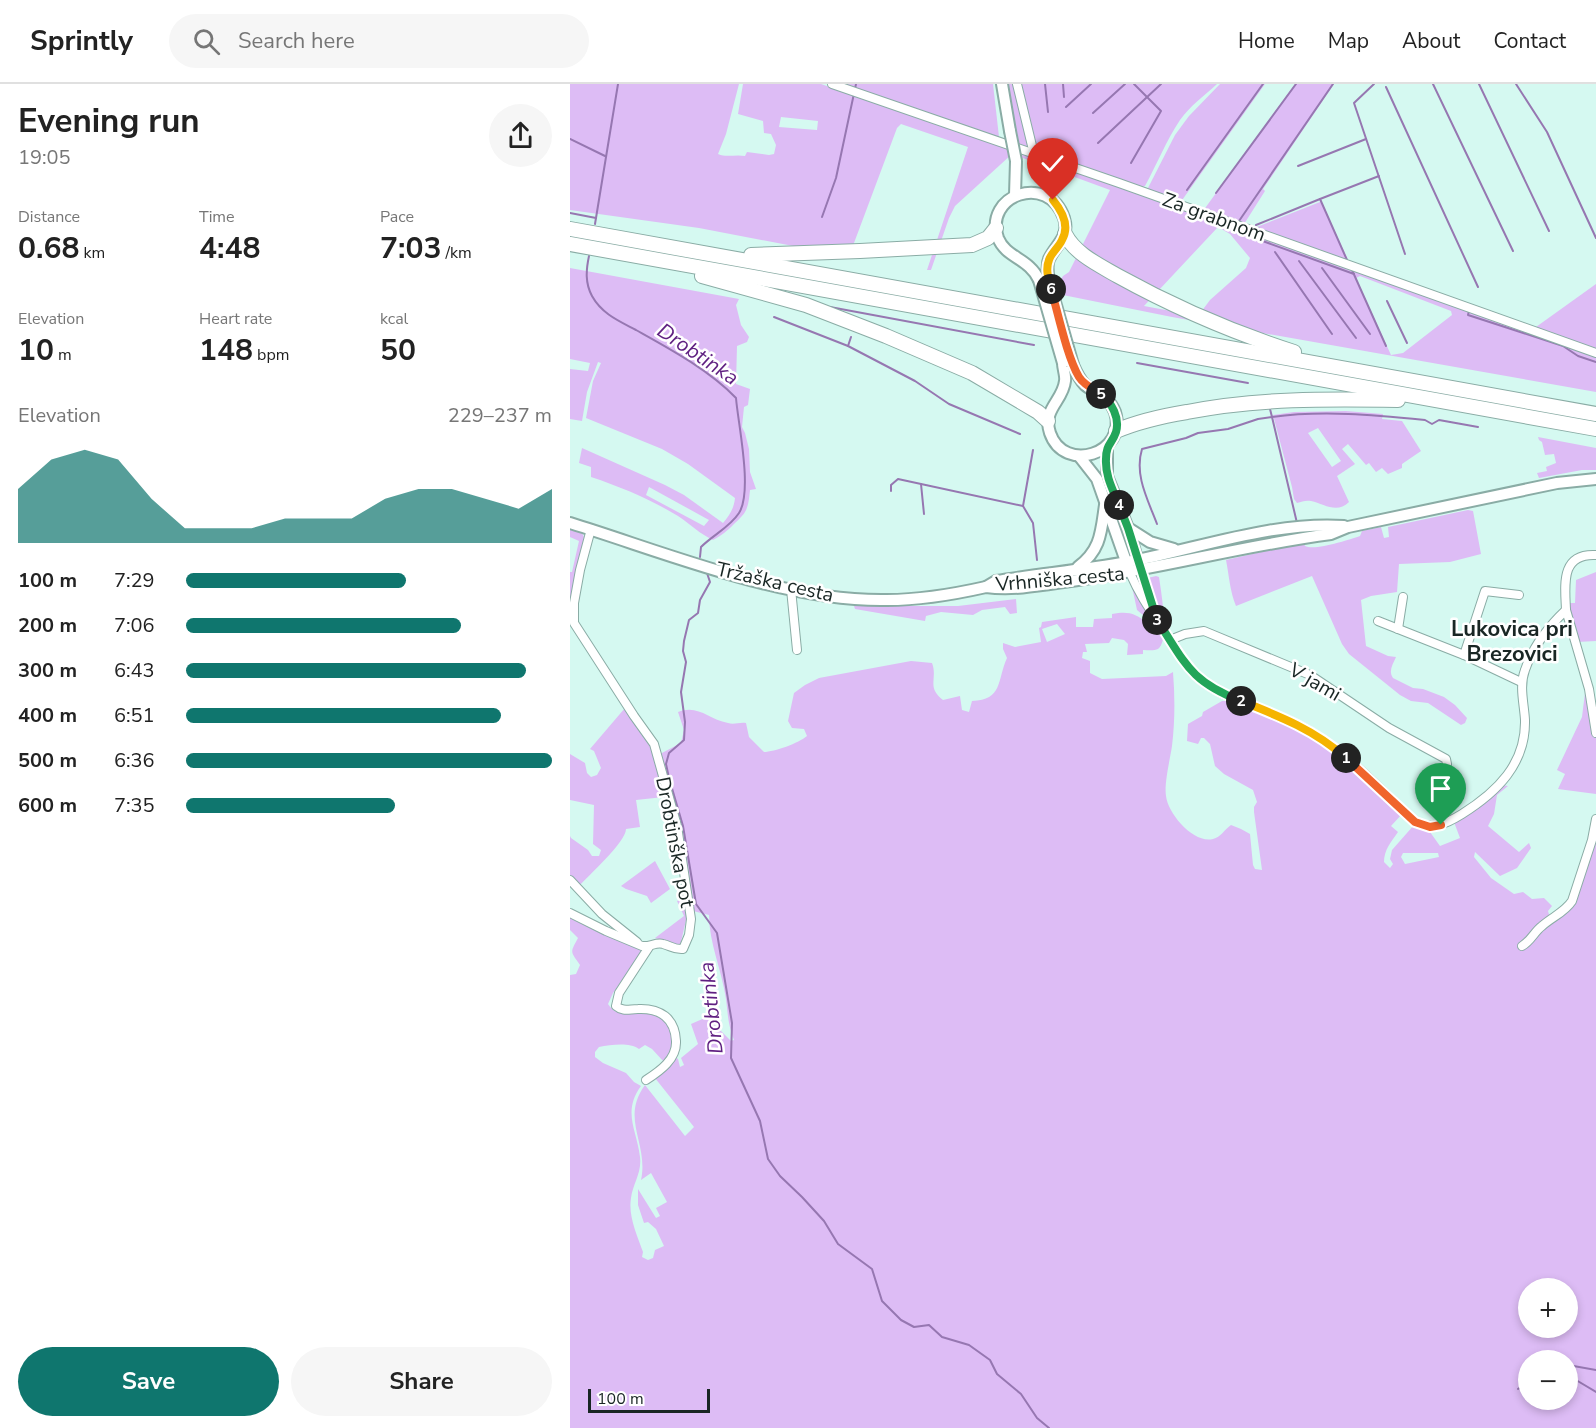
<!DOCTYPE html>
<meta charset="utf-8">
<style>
:root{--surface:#fff;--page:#f6f6f6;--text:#222;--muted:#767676;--line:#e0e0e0;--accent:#0f766e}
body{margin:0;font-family:"Nunito Sans",sans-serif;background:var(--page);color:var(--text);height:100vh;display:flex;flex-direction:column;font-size:22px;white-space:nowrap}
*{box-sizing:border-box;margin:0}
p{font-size:20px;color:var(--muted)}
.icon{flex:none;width:33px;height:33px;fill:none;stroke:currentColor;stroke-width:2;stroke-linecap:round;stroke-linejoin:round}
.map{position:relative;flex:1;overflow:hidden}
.drawer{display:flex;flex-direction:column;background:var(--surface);width:570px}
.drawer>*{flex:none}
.fabs{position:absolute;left:948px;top:1194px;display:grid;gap:12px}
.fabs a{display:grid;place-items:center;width:60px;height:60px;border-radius:50%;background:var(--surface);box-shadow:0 3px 9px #0003;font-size:30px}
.scale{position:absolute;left:18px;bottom:15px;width:122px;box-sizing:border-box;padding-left:6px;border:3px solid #192624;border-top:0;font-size:16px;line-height:21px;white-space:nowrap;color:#192624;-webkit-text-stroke:4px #fff;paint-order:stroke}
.pin{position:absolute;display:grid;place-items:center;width:51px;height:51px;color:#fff;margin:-62px -26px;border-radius:50% 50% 50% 0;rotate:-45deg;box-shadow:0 0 6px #0007}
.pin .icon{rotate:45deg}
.km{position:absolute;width:30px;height:30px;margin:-15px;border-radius:50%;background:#222;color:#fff;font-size:16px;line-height:30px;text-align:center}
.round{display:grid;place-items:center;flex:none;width:63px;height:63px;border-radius:32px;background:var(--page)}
.headline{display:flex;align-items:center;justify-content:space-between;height:102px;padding:0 18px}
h1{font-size:33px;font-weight:700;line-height:45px}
.figures{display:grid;grid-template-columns:repeat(3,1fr);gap:9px;height:102px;padding:6px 18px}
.figures div{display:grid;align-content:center}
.figures b{font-size:30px;font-weight:700}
.figures small{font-size:16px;font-weight:400}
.figures p{font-size:16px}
.chart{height:168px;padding:12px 18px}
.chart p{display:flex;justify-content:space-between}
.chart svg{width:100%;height:108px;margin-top:6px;fill:var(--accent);opacity:.7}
.cta{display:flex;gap:12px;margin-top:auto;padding:12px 18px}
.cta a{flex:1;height:69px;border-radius:36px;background:var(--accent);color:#fff;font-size:24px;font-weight:700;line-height:69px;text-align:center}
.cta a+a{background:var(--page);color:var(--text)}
ul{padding:0 18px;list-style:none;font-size:20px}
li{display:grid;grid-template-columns:96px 72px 1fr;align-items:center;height:45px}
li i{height:15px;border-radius:8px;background:var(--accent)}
header{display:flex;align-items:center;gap:36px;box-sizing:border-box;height:84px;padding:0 30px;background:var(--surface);border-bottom:2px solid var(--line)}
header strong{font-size:28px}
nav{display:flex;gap:33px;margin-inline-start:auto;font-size:21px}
.search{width:420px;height:54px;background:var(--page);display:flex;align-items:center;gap:15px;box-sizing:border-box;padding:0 21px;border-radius:33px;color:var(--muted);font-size:22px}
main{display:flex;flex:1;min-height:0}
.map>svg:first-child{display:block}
.green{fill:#ddbcf5;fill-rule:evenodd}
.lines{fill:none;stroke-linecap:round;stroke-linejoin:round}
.stream{stroke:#9677b1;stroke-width:2}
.street-casing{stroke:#8aaca5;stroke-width:10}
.secondary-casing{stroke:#8aaca5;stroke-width:14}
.highway-casing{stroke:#8aaca5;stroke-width:16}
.street{stroke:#fff;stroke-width:8}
.secondary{stroke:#fff;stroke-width:10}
.highway{stroke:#fff;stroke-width:14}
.secondary-bridge-casing{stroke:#8aaca5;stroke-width:14;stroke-linecap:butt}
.secondary-bridge{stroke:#fff;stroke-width:10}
.split-1-casing{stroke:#fff;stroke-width:12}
.split-2-casing{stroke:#fff;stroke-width:12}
.split-3-casing{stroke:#fff;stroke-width:12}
.split-4-casing{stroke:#fff;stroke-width:12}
.split-5-casing{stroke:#fff;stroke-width:12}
.split-6-casing{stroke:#fff;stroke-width:12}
.split-7-casing{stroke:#fff;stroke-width:12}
.split-1{stroke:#f0652b;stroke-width:8}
.split-2{stroke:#f5b400;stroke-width:8}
.split-3{stroke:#22a559;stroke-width:8}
.split-4{stroke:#22a559;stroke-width:8}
.split-5{stroke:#22a559;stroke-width:8}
.split-6{stroke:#f0652b;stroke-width:8}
.split-7{stroke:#f5b400;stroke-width:8}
.labels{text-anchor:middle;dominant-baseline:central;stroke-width:5;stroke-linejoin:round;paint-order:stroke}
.street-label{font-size:20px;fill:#192624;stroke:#fff}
.water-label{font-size:21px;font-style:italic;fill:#5f1f81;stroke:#fff}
.quarter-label{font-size:22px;font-weight:bold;fill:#192624;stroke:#fff}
</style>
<header>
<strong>Sprintly</strong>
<div class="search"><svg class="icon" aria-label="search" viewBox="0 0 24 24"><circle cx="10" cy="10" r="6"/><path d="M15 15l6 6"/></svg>Search here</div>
<nav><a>Home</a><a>Map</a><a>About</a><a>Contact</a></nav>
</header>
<main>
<section class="drawer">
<div class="headline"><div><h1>Evening run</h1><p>19:05</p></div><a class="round"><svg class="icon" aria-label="share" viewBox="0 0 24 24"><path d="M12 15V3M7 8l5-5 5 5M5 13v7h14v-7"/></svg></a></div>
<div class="figures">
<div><p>Distance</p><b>0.68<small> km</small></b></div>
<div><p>Time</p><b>4:48</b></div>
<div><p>Pace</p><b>7:03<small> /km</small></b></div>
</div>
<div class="figures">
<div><p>Elevation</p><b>10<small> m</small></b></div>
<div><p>Heart rate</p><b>148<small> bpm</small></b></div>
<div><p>kcal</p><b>50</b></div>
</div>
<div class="chart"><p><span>Elevation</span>229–237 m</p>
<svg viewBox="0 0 160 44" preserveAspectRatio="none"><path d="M0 44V22L10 10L20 6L30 10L40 26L50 38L60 38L70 38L80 34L90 34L100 34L110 26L120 22L130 22L140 26L150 30L160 22V44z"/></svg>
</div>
<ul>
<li><b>100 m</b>7:29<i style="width:60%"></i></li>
<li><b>200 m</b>7:06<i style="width:75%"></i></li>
<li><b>300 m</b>6:43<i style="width:93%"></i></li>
<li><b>400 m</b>6:51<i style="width:86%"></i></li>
<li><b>500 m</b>6:36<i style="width:100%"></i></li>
<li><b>600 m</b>7:35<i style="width:57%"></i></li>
</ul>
<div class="cta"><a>Save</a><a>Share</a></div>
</section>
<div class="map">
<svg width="1026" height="1344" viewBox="0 0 1026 1344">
<rect width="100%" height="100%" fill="#d5f9f1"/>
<g class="green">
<path d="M0,0H169L156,50L148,70C157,74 165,70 175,72L177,68L199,71L204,70L206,61L201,50L194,49L193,37L168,30L173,0H251L648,138L1026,272V308L602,233L483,209L493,192L499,188L540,106L442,70L385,122L379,134L361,186H357L398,63L331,40L327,44L281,167L244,166L129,144L0,126ZM211,33L248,37L247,46L209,43ZM648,143L660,150L680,174L676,184L640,216L628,232L574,222ZM790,192L881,227L882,231L833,269L821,271L786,194Z"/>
<path d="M269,0H423L429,53L426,54Z"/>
<path d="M426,0H647C634,12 620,22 610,36C596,57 587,80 575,102L569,104L435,56Z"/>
<path d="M650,0H695L610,119L580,108L578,104L605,51L619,32Z"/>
<path d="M725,0H764L693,105L695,107L676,137L673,141L633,127Z"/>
<path d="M750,118L752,119L779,178L684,144Z"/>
<path d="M0,184L169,215L166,221L171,241L179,253L177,258L167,262L166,300L180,305L178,321L174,323L172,343L175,349L179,365L180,388L186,405L180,406C178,426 177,428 163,441C157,447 152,451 143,456C130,450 120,440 108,432C80,415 51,403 21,393V383L9,379L12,364L95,401L114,411L153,439C160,431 164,424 165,414L118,380L92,365L16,334L23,297L31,279L28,278L17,308L12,337L0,335V285L18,287L20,279L0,275ZM79,403L139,436L134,442L76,411Z"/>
<path d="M1026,200V266L966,243Z"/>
<path d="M776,327L813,330L812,335L832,337L851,367L832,380V384L818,390L812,384L806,388L799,379L796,381L778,360L772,365L785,380L767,392L779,418C767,430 754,420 741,417C735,416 732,418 727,419L724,415L722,403L703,331L724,328ZM748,344L771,377L762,383L738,349Z"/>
<path d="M968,353L1026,364V386H1012L969,394L967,389L977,387L976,383L986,379L984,370L975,371L972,358L969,356Z"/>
<path d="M898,426L903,427L911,470L880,478L829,480L827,508L801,512L791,516L796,562L818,572L826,573C823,580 818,587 823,594L843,604L853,605L874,613L885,621L897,634L895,639L891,641L858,619L841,617L830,611L779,570L772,560L742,492L666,522C660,508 659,491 656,476L734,458L735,462C745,467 778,456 790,452L792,447L811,443L814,454L819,453L818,443Z"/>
<path d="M0,445L12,449L14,453L0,523V488H2L9,457L0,453Z"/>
<path d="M1026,488V557L1007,558L998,519H1005L1006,496Z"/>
<path d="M586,492L589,493C591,507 600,557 588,565C584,567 578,566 573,566V570L557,571L558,560L554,556L542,554L539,559L515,560L517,568H513L512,574L520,577V589L532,595L596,592L603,588C605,613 605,638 602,662C600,675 594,700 596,712C598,730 624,760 643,755C651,753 654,746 661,741L671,745L680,750L683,781L685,785L692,786L684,728V723L687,718L683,706L654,690L645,682L640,660L634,654H631L628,660L617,657L618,640L632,632L633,628L652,617H660C686,626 713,635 737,648C769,666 805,703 833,729L821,742L828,748C821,758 814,766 814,778L820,784L823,780L820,775L822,766L844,741L860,748L870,762L890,754L884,738L932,701L938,702L927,711L924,730L918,742L949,768L959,759L961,764L947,784L930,792L905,768L904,773L921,794L944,810L953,808L962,815L974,814L982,822L978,827L980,834L966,851L998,826L1026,747V1344H0V891L6,890L10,881C0,867 0,869 8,854L0,846V831L72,867L43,909L38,920C48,936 64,926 79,928C86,929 94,936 101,940L104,964L94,978L82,965L75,961L69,965C59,958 41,961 29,963L25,968V973L33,979L56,989L64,998L71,1002C52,1028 67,1046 70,1073C72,1089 63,1099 61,1114C58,1132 67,1151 73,1168L72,1173L78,1176L83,1174L85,1166L94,1162L86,1145L78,1138L74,1139L68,1121V1105L86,1134L90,1132L86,1124L97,1118L81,1089L71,1096C79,1060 50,1035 75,1001L115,1052L124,1043L85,994L105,973L108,975L110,983L114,981L111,974L128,960L121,940L137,933L161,957L164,956C158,941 158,931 156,915C152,887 139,859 139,831L123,827L90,670L111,659L114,646L108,628C128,620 138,635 158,639C164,641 169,638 176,639L179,653L194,668C204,668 229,659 237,652L234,645L222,644L218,637L224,609L235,601L249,594L341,577L362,579C368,595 356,603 373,616L390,612L392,626L399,628L402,617C433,616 427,596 437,574L433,565V559L445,563L471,558L469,544L471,543L472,538L506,533V543H523L524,535L542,534V530C558,527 565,529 577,539L580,537L567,526L561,498ZM487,540L495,550L477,558L472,545ZM833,769H868L869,773L835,780L831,773ZM958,1204H998V1244H958ZM958,1276H998V1316H958Z"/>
<path d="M446,515L447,529L440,530L435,523L412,526L403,531L371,528L356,532L355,537L285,525L284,522H388Z"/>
<path d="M1015,609H1018L1026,655V710L988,705L995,690L987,686L1012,633Z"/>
<path d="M55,624L82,662L96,710L94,713L66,716L70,743L56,745C56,758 18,792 8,803L0,792V752L1,754L18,766L22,772H29L31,766L23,760L24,721L0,716V670L15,679L17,689L21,693L27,691L31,684L24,667L20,665Z"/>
<path d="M85,777L100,805L81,819L77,812L56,805L51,802Z"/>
<path d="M113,815L117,832L110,862L85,854L114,832L107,817Z"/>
</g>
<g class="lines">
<g class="stream">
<path d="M475,0L478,28"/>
<path d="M493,0L494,13"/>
<path d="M804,0L784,19L835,170"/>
<path d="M863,0L943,167"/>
<path d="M909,0L979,147"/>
<path d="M946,0L977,48L1026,154"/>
<path d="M816,3L908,203"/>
<path d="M496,23L521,0"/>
<path d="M523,29L555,0"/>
<path d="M0,55L35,72"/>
<path d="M528,59L591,0"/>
<path d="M561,79L591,27L564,0"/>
<path d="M728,82L796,55"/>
<path d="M617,106L693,0"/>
<path d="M646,109L726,0"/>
<path d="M0,129L26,134"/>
<path d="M252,133L266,94L286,0"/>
<path d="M669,137L763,0"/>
<path d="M25,140L48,0"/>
<path d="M686,141L750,115"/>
<path d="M687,155L784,190"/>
<path d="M705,168L762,250"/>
<path d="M19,172C16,186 15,199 22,212C32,230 49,237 66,246C100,265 139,286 166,314C168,340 183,407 169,429C160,443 143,451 131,463L130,473"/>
<path d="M777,176L750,115L809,92"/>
<path d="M729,177L786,254"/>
<path d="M752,184L800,250"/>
<path d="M782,186L816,262"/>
<path d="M817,217L837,259"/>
<path d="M260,223L464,261"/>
<path d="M899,227L898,231L993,262L1008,272L1026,278"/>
<path d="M204,233L278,262"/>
<path d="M281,253L278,262L345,297L379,320L450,350"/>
<path d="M567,279L678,299"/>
<path d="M700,325L702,333C753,326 804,331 855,336L862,340L869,336L908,343"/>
<path d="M463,366L453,422L463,439L467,476"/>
<path d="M351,400L354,430"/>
<path d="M321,407V401L328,395L453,422"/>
<path d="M587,440C578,416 564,391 572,365L616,354L628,349L658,345L688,335L702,333L727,439"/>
<path d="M137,489L140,498L130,516L128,529L119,536L114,557L113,567L116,578L111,608L115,638L114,656L99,669L96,680L99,694L113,742L126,820L147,849L162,939L161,974L190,1037L198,1075L210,1092L232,1113L254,1137L268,1160L302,1185L312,1217L331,1236L344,1243L359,1241L372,1253L399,1261L420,1276L427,1290L451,1310L467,1334L479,1344"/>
<path d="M998,1281L1026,1286"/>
<path d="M998,1294L1006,1296L1026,1308"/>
<path d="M948,1305L958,1298"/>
</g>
<defs>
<g id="street">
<path d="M262,0L549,99L1026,269"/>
<path d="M447,0L464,70"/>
<path d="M571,487L583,526"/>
<path d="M560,489C570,512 581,527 595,548C614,577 620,594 653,610C682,624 714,631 741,648C780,672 812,707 845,738C863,746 876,740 892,730C927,708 956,680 955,636C954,619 949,602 955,586C963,562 978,543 996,526L1019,605L1026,649"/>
<path d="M221,505L227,566"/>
<path d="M996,526C995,501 990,469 1026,471"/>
<path d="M808,537L894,571L951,598"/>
<path d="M828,545L833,513"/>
<path d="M600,556L615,550L634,547L740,591L819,644L876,675L877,680"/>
<path d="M894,571L915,507L949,511"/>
<path d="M0,796L32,830L67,858"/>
<path d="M0,829L36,847L72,862C80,863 86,858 93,860C101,862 105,866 113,865L119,851L121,835L107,742L84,660L64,632L4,539V519L10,486L21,445"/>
<path d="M952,862C961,857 964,848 972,842C982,833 995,828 1002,817L1022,756L1026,735"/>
<path d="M76,996C90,987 107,975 106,957C105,934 90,924 68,925C59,925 53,928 46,922L49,909L79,863"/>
</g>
<g id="secondary">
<path d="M432,0L440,47"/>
<path d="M445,111L446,77"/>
<path d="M469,196C459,174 436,174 428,154C413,111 478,88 494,134C500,153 486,160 479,175C476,182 478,190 479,197"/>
<path d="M493,279C493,285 496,292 495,297C493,317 472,325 480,349C494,390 558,370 545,328C539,312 526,310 515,301C509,295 506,288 503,281"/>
<path d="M537,362V392L558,444L569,481"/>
<path d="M509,372L527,395L558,483"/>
<path d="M0,439C97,469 215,518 317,516C348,516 385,510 416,503C446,507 478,500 508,496C593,484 676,461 761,450L778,443L987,399L1026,395"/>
<path d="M558,444L580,458L604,465"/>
<path d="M508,483C531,466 531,448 535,421"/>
<path d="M416,503L426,497C469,490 514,486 557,478C627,465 703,437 774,442"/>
</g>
<g id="highway">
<path d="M0,145L1026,330"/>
<path d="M495,150C505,170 529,181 548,192C604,223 662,248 724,268"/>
<path d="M0,160L1026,345"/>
<path d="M181,171L290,167L402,161L418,154L426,144"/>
<path d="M132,192L236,221L316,252L402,289L468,328L478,337"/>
<path d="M546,347C569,337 593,332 617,328C687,314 757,315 828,316"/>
</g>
</defs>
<use href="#street" class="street-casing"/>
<use href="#secondary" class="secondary-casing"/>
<use href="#highway" class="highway-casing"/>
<use href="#street" class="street"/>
<use href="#secondary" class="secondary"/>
<use href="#highway" class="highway"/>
<defs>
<g id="secondary-bridge">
<path d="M440,47L446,77"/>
<path d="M469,196L493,279"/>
<path d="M479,197L503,281"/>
</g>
</defs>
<use href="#secondary-bridge" class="secondary-bridge-casing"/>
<use href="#secondary-bridge" class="secondary-bridge"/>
</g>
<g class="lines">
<defs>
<path id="split-1" d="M776,674L845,738L860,743L871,741"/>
<path id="split-2" d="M671,617C709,632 745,646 776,674"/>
<path id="split-3" d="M587,536C615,578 619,597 671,617"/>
<path id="split-4" d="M549,421L558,444L587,536"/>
<path id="split-5" d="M531,310C542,319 550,334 546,348C542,360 536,360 536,375C535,392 543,406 549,421"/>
<path id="split-6" d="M481,205C488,229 497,273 509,293C514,301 523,305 531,310"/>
<path id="split-7" d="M481,205C479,196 475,186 479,176C481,169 489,163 492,156C500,142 492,127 483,116"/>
</defs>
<use href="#split-1" class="split-1-casing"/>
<use href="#split-2" class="split-2-casing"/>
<use href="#split-3" class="split-3-casing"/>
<use href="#split-4" class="split-4-casing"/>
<use href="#split-5" class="split-5-casing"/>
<use href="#split-6" class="split-6-casing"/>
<use href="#split-7" class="split-7-casing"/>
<use href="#split-1" class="split-1"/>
<use href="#split-2" class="split-2"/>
<use href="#split-3" class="split-3"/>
<use href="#split-4" class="split-4"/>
<use href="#split-5" class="split-5"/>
<use href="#split-6" class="split-6"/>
<use href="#split-7" class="split-7"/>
</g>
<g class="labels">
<g class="street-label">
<text transform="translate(644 133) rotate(20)">Za grabnom</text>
<text transform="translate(490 495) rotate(-5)">Vrhniška cesta</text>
<text transform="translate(205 498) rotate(13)">Tržaška cesta</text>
<text transform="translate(745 598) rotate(30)">V jami</text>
<text transform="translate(105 758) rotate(79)">Drobtinška pot</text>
</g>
<g class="water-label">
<text transform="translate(128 270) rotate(34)">Drobtinka</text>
<text transform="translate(141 924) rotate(-96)">Drobtinka</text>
</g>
<g class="quarter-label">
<text x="942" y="545">Lukovica pri<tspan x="942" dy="25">Brezovici</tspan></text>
</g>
</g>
</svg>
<div class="fabs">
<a>+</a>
<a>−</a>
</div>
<div class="scale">100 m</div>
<div class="pin" style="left:871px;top:741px;background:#1e9e55"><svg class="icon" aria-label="arrive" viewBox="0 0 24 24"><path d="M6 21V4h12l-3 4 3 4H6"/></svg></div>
<div class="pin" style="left:483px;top:116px;background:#d93025"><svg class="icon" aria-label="check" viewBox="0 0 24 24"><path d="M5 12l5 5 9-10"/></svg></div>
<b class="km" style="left:776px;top:674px">1</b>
<b class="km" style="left:671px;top:617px">2</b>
<b class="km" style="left:587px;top:536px">3</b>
<b class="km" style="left:549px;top:421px">4</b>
<b class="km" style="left:531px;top:310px">5</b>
<b class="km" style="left:481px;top:205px">6</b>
</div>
</main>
